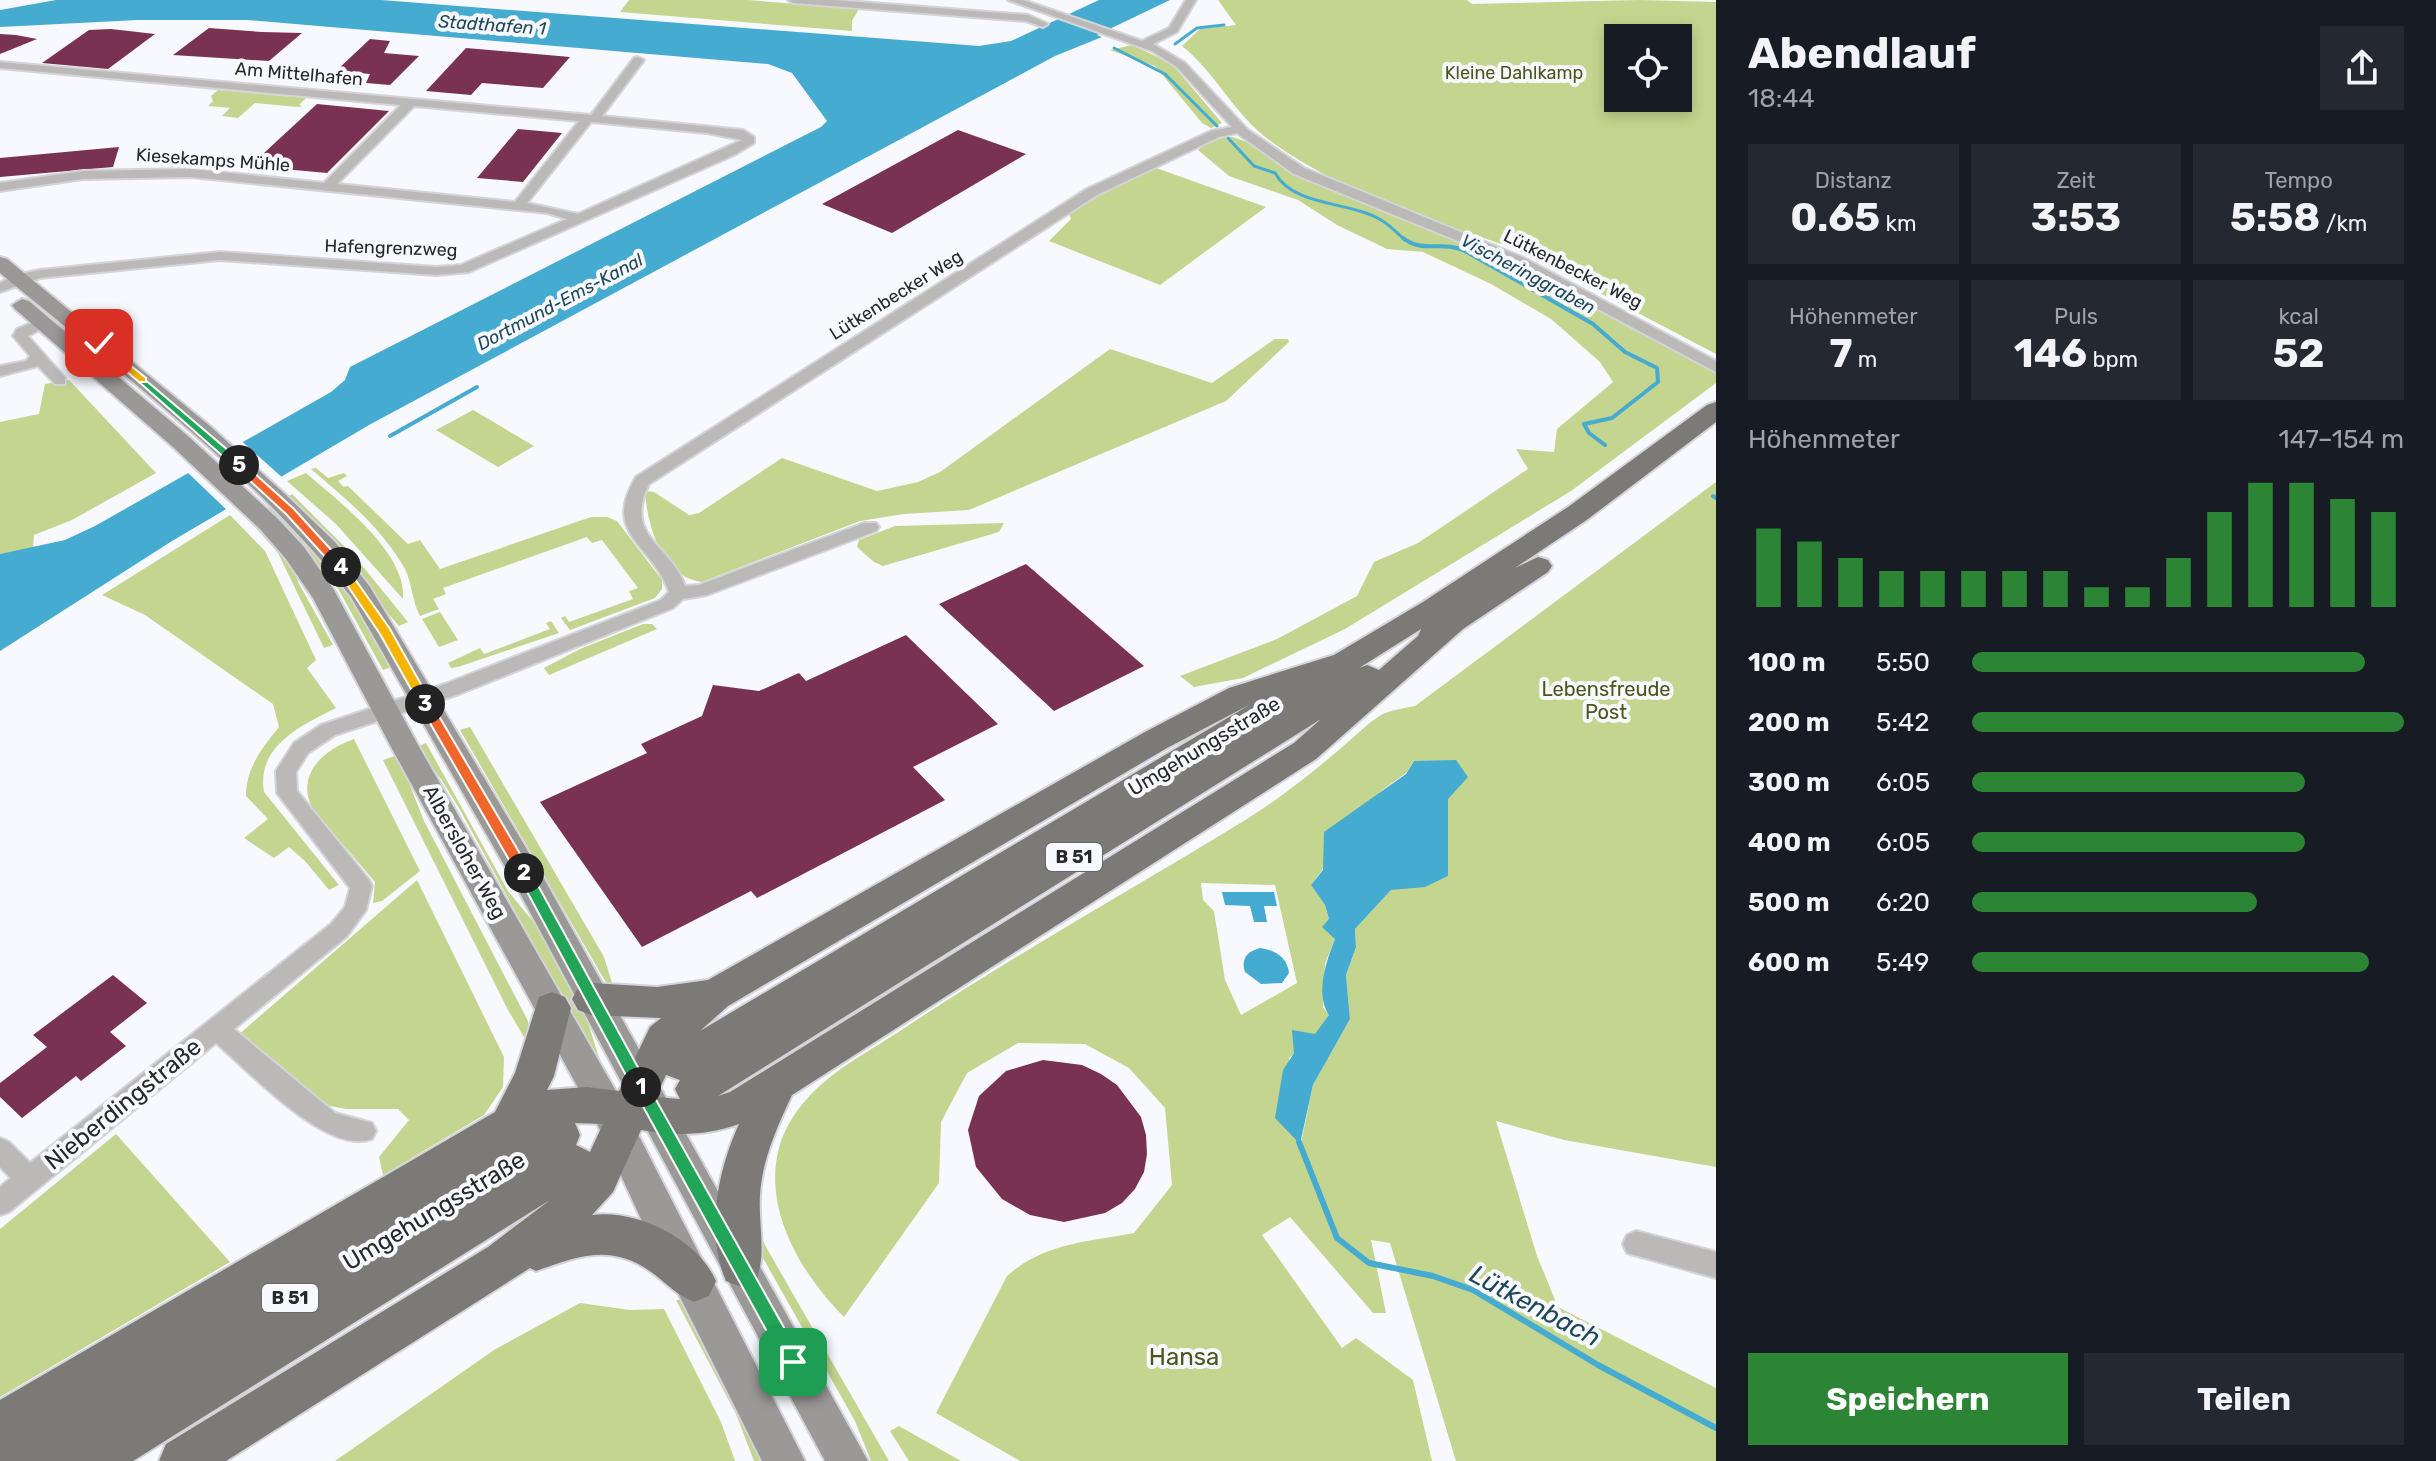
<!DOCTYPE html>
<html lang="de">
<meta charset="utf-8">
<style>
:root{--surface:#171b24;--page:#242831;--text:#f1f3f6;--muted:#9ea1a6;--accent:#2c8535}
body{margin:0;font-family:Rubik,sans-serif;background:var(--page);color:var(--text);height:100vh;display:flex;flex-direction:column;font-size:30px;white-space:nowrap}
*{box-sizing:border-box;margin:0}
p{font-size:26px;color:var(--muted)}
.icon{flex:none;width:44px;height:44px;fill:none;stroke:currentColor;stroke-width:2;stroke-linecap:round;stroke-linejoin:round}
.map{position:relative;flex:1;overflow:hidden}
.drawer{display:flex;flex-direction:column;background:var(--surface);width:720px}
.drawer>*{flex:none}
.tools{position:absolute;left:1604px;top:24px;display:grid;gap:16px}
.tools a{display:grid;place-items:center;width:88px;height:88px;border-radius:0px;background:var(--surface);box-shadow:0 4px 12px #0003;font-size:40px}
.pin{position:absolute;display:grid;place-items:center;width:68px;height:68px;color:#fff;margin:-34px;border-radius:16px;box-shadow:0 4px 12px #0006}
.km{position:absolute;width:40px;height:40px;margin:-20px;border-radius:50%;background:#222;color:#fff;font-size:22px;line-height:40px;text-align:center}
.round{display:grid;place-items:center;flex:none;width:84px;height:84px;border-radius:0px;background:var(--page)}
.overview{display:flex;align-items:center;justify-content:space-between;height:136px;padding:0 32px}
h1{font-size:44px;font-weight:700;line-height:60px}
.figures{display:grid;grid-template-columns:repeat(3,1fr);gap:12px;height:136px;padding:8px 32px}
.figures div{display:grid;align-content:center;border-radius:0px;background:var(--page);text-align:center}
.figures b{font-size:40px;font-weight:700}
.figures small{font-size:22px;font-weight:400}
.figures p{font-size:22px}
.chart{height:224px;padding:16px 32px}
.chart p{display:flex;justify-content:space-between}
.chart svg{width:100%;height:144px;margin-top:8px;stroke:var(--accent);stroke-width:6}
.action{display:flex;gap:16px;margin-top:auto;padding:16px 32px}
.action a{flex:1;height:92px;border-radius:0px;background:var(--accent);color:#fff;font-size:32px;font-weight:700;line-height:92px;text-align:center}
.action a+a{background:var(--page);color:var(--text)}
ul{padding:0 32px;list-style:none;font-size:26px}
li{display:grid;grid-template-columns:128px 96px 1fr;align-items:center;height:60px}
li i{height:20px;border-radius:10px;background:var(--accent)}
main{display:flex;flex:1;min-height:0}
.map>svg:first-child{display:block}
.green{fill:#c4d58f;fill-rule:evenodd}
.water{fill:#45abd0}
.pier{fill:#f8f9fe}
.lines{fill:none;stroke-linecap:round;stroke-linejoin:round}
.stream-far2{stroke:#45abd0;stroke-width:3}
.stream-far1{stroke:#45abd0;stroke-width:4}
.stream{stroke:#45abd0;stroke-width:6}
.building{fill:#7a3252}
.minor-casing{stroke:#d3d3d8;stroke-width:4}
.secondary-casing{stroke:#d3d3d8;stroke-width:4}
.trunk-casing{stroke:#d3d3d8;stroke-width:4}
.minor{fill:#bab9b7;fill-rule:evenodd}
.secondary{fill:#9b9997;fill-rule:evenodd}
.trunk{fill:#7c7a76;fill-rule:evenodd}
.split-1{fill:#22a559;stroke:#fff;stroke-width:2}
.split-2{fill:#22a559;stroke:#fff;stroke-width:2}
.split-3{fill:#f0652b;stroke:#fff;stroke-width:2}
.split-4{fill:#f5b400;stroke:#fff;stroke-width:2}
.split-5{fill:#f0652b;stroke:#fff;stroke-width:2}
.split-6{fill:#22a559;stroke:#fff;stroke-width:2}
.split-7{fill:#f5b400;stroke:#fff;stroke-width:2}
.labels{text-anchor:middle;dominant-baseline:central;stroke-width:8;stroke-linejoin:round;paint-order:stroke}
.far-water-label{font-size:18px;font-style:italic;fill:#1d4858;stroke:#f8f9fe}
.far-park-label{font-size:18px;fill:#4a561c;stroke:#f8f9fe}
.far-street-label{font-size:18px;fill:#28282a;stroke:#f8f9fe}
.shield{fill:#f8f9fe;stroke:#66676a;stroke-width:2}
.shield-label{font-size:18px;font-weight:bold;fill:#28282a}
.park-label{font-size:20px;fill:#4a561c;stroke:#f8f9fe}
.street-label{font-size:20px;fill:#28282a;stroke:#f8f9fe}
.near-street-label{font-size:24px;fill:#28282a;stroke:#f8f9fe}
.near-park-label{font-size:24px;fill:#4a561c;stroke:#f8f9fe}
.near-water-label{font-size:26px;font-style:italic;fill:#1d4858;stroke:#f8f9fe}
</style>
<main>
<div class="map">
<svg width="1716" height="1461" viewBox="0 0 1716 1461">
<rect width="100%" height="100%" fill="#f8f9fe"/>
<g class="green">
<path d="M629,0H748L859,9L852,21V31L620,12Z"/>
<path d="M1218,0H1467L1472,4L1639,0L1716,2V354L1539,261L1538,257C1447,224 1348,198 1269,140C1235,115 1215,72 1182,46L1200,29L1236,25ZM1618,38H1678V98H1618Z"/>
<path d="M1132,45L1172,64L1222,123L1211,128L1202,123L1155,66L1110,50Z"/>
<path d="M218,90L306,98L299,105L303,106L298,107L255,103L238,118L222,116L230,108L208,106L213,101L211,96Z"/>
<path d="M1233,137L1247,142L1314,182L1517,264L1716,372V383L1571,491L1345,629L1243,678L1194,687L1180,676L1277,639L1357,596L1374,562L1418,543L1528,469L1516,449L1554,452L1557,429L1613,382L1600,362L1551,319L1491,284L1423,252L1387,249L1337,225L1298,200L1229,176L1198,150L1215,138Z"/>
<path d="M1156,168L1266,207L1160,285L1049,241L1071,219L1069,214L1114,187Z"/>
<path d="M1275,339H1288L1289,342L1226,401L969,510L904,514L860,521L702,582C662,577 647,526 645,491L654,492L689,515L699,513L782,458L877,491L918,482L940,472L1110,349L1212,383Z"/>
<path d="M69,380L156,473L72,520L34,535L33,548L0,554V422L39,414L45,384Z"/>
<path d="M473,410L534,446L498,467L436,430Z"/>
<path d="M316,468L328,478L344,473L347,476L338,481L344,487L348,486L408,544L420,540L440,569L591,517H607L617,521L662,580V589L655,598L570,630L561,618L565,616L569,622L633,599L629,591L638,588L602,540L592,543L587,537L443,588L446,594L433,599L439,609L420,616C412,601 412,583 405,569C382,528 346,499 311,469Z"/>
<path d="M306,473C338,501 407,552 403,599L336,524L287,481Z"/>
<path d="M1716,482V1167L1564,1140L1496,1121L1537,1256L1558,1307L1716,1388V1461H1456L1390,1243L1371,1240L1386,1313H1373L1290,1217L1262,1235L1342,1348L1356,1338L1413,1380L1432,1461H1020L936,1413L1007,1276C1044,1243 1087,1242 1134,1233L1172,1185L1165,1108L1129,1068L1085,1044L1018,1043L967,1073L941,1122L939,1183L844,1317C794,1267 749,1185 793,1117C821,1074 866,1054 906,1027C1017,953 1133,889 1247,819C1277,800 1307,777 1334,754C1349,742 1364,726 1381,715C1390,710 1405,708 1415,706ZM1414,761L1448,799V876L1391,890L1355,929L1356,947L1346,975L1350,1019L1313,1085L1301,1143L1289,1058L1323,1027L1329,1015L1323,1007L1325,963L1335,939L1325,905L1311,885L1381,791L1406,773ZM1201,883L1275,885L1297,983L1241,1015L1225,980L1214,911L1203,900Z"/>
<path d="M292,494L355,557L408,622L399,626L287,497Z"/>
<path d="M273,505L347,585L395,666L383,670L335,583L265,510Z"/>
<path d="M230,515L265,551L316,660L307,668L336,708C302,725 256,746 264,792L339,885L329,890L305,861L289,847L274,858L244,838L268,819L246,796C246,768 262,748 279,727L273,704L145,615L102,595Z"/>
<path d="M253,517L289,558L299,584L333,645L324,648L278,553L249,520Z"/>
<path d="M1004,523L999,532L883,566L874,562L857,547L859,540L895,526Z"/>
<path d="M440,612L458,640L439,647L422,619Z"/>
<path d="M551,621L559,633L458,667L451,668L448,663L480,648L484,654L550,629L546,623Z"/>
<path d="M643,624H652L657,629L549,675L544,668L580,649Z"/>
<path d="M470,727L604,957L613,986L607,984L601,974L460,730Z"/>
<path d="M354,739L420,871L382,901L373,903L375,882L312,808C296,774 323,750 354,739Z"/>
<path d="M426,743L508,891L540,930L583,1007L601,1064L599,1065L459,808L441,779L415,748Z"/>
<path d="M398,755L424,821L528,1021L531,1049L508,1010L383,760Z"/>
<path d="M417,880L504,1057L503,1087L484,1115L383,1175L379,1157L409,1120L398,1109H346L325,1105L237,1036Z"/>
<path d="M116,1134L230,1262L0,1397V1229Z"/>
<path d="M759,1232L766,1247L889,1461H871L855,1421L759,1251Z"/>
<path d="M676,1300H682L764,1461H754L736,1414Z"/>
<path d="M580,1303L630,1310L664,1309L721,1422L735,1461H335L494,1350Z"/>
<path d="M899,1426L961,1461H909L890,1431Z"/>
</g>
<g class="water">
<path d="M56,0H381L979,46L1011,41L1099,0H1170L1097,35L1102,37L1055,56L369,425L172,541L0,651V554L65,540L95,526L331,392L345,380L350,367L821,127L827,121L792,73L768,64L247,20H138L0,27V10Z"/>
<path d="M1456,760L1468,777L1448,799V876L1425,887L1391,890L1355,929L1356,947L1346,975L1350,1019L1313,1085L1300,1144L1275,1118L1283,1070L1294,1053L1292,1030L1315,1034L1329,1015C1315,995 1326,961 1335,939L1322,927L1329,919L1325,905L1311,885L1323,870L1324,832L1406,774L1414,761Z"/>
<path d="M1222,892H1274L1277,906H1264L1267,922H1254L1250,906L1225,905Z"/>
<path d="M1260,948C1275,950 1287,957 1289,973L1282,983L1261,984L1245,972C1241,959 1246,952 1260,948Z"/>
</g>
<path class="pier" d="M238,438L284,479L229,512L185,470Z"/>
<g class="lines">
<g class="stream-far2">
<path d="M1175,44L1197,28L1224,25"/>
<path d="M1114,48L1165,74L1217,126"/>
<path d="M1228,138L1254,166L1275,173C1294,207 1350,201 1381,220C1390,225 1397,233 1405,240"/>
</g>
<g class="stream-far1">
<path d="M1403,238C1423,254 1443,240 1465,251L1593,324L1625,352L1657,368L1658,382L1612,418L1584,424L1589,433L1605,445"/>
<path d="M390,436L477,387"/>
<path d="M1713,496L1716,498"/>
</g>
<path class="stream" d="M1299,1142L1337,1238L1369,1263L1433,1276L1473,1290L1598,1365L1716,1428"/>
</g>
<g class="building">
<path d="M209,28L262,32L302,33L269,61L173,55Z"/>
<path d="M89,30L111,29L155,34L108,69L42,63Z"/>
<path d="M0,34L16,35L37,39L0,54Z"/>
<path d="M370,39L390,41L384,53L419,56L390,85L366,83L370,74L336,71Z"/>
<path d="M466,48L536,54L570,57L543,88L482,83L471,95L426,91Z"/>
<path d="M317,104L389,111L327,173L250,166Z"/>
<path d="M518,129L562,133L523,182L477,178Z"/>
<path d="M958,130L1026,154L892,233L822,204Z"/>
<path d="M119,147L113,167L0,177V158Z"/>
<path d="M1026,564L1144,666L1054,711L939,604Z"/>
<path d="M906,635L998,724L913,767L945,800L757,898L751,891L642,947L540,802L647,753L641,744L702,716L713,685L759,691L799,673L806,681Z"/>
<path d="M113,975L147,1003L110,1032L126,1046L81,1081L76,1076L22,1118L0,1097V1083L47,1047L33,1035Z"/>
<path d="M1043,1060L1082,1065L1101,1074L1117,1085L1141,1117L1146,1135L1147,1154L1144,1172L1135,1189L1122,1203L1105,1213L1064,1222L1030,1215L1002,1199L976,1167L968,1130L979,1096L1006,1071Z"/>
</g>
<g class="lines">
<defs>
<g id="minor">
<path d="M788,0H834L1028,15L1048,24L1043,27L1026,21L793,3Z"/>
<path d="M1008,0H1023L1142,41L1169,28L1186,0H1196L1177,32L1153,44L1185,63L1248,130L1304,168L1522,257L1716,361V372L1512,263L1294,174L1237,133L1219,137L1097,195L649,484C623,538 670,543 685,586L699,585L864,523H876L879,527L876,531L707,595L683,599L673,608L459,694L335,735L308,753L296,772L297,791L369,880L372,886L366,910L347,936L234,1029L335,1113L372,1123L376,1131L372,1139C327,1156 249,1071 216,1043L9,1212L0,1215V1187L11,1178L0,1167V1138L9,1142L30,1163L331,924L345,907L350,888L277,793L276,771L294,743L321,725L445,684L661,600L669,592C653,544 601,535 636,477L1087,189L1211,131L1232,127L1177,67L1152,51Z"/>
<path d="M638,57L644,60L602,116L743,130L754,137V143L734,155L469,272L436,275L220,260L40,278L0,292V283L15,275L40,270L220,252L436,267L461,265L567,219L547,213L191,177L83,179L0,191V183L83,171L191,169L324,183L401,105L0,68V62L591,115L634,58ZM414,106L579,121L515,202L337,184ZM591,122L707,133L742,140L578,214L527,203Z"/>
<path d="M43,318L48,319V325L28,336L65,378V384H55L38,366L0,376V366L26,361L30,356L13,336L17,329Z"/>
<path d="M1636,1231L1716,1252V1278L1627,1253L1623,1244L1627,1235Z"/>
</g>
<g id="secondary">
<path d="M0,257L7,259L210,426L286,495L335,542L370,587L538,868L868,1461H825L516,886L351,597C254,471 121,374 0,273Z"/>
<path d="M22,299L29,301L189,437L278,519L304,547L334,590L418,745L617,1093L805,1461H762L641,1219L593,1115L390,745L313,598L286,559L260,529L173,447L15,309L12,305Z"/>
</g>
<path id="trunk" d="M1716,402V422L1588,519L1515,568L1538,557L1548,560L1552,566L1548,572L1463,629L1316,759L792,1095C777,1127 762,1160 760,1195C758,1223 767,1255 756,1281L741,1287L726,1281C705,1233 718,1170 739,1124C705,1136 676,1136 641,1130L613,1192L592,1215C637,1209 698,1239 716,1281L709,1296L694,1302C677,1295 668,1285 654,1274C613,1243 581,1255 536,1271L530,1268L226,1461H159L166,1444L488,1247L550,1200L133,1461H0V1400L495,1112L515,1073L539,997L552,992L565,997L571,1008L554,1076L547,1090L587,1087L619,1091L650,1027L661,1018L591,1015L578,1010L572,999L578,988L591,983L657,987L708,980L1145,732L1229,688L1334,655L1423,602L1568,507L1707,405ZM1421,629L1418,636L1379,670L1367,665L1359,668ZM1251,704L700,1031L728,1006L1167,748ZM1321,719L1294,743L730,1092L718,1096ZM666,1075L680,1080L675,1089L680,1099L656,1097ZM575,1123L603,1124L590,1152L576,1145L580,1135Z"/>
</defs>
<use href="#minor" class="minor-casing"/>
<use href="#secondary" class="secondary-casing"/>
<use href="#trunk" class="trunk-casing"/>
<use href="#minor" class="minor"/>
<use href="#secondary" class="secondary"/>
<use href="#trunk" class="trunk"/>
</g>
<path class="split-1" d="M641,1080L646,1082L800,1356L803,1362L800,1368L793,1371L787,1368L635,1092V1082Z"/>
<path class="split-2" d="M524,867L529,869L646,1082V1092H635L517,873Z"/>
<path class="split-3" d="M425,700L430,701L529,869V877H519L419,704Z"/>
<path class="split-4" d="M337,565H345L390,629L432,704L430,707H421L380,634L335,567Z"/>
<path class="split-5" d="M235,463H243L294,509L345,565V570H337L286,514L235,467Z"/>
<path class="split-6" d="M142,377L243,463V467H235L139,382V378Z"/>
<path class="split-7" d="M99,340L146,378V382H139L95,345Z"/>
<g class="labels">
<g class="far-water-label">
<text transform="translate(492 25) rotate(4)">Stadthafen 1</text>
<text transform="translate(1528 274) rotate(28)">Vischeringgraben</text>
<text transform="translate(560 302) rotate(-28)">Dortmund-Ems-Kanal</text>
</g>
<g class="far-park-label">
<text x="1514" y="73">Kleine Dahlkamp</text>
</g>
<g class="far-street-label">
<text transform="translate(299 74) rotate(5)">Am Mittelhafen</text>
<text transform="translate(213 160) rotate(4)">Kiesekamps Mühle</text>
<text transform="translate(391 248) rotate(2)">Hafengrenzweg</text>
<text transform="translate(1573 269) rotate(27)">Lütkenbecker Weg</text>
<text transform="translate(896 295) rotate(-32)">Lütkenbecker Weg</text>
</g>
<g class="shield">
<rect x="1046" y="843" width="56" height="28" rx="6"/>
<rect x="262" y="1284" width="56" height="28" rx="6"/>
</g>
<g class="shield-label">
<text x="1074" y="857">B 51</text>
<text x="290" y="1298">B 51</text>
</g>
<g class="park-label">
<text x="1606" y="689">Lebensfreude<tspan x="1606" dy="23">Post</tspan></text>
</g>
<g class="street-label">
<text transform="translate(1204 746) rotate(-31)">Umgehungsstraße</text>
<text transform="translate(465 852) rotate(61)">Albersloher Weg</text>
</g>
<g class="near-street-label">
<text transform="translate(123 1104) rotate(-39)">Nieberdingstraße</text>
<text transform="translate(434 1211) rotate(-31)">Umgehungsstraße</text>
</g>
<g class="near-park-label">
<text x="1184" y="1357">Hansa</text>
</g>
<g class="near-water-label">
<text transform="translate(1535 1306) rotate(28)">Lütkenbach</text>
</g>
</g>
</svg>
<div class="tools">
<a><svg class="icon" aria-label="locate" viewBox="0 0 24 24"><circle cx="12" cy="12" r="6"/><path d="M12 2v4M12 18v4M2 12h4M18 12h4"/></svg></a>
</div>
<div class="pin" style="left:793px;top:1362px;background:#1e9e55"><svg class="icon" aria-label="arrive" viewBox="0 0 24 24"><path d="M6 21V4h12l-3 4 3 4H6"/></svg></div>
<div class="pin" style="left:99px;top:343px;background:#d93025"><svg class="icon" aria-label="check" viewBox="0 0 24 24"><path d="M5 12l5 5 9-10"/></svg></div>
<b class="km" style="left:641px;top:1087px">1</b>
<b class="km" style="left:524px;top:873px">2</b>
<b class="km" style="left:425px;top:704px">3</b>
<b class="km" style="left:341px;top:567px">4</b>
<b class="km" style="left:239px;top:465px">5</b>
</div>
<section class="drawer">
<div class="overview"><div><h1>Abendlauf</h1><p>18:44</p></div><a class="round"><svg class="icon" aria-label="share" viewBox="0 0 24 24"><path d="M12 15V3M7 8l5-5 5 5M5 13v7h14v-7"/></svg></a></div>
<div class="figures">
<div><p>Distanz</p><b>0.65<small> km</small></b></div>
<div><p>Zeit</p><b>3:53</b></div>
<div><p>Tempo</p><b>5:58<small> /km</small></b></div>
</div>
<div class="figures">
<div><p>Höhenmeter</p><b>7<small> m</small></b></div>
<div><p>Puls</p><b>146<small> bpm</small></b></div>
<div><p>kcal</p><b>52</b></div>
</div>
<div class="chart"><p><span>Höhenmeter</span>147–154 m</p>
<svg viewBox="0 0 160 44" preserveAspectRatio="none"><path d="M5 44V20M15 44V24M25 44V29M35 44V33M45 44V33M55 44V33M65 44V33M75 44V33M85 44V38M95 44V38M105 44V29M115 44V15M125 44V6M135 44V6M145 44V11M155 44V15"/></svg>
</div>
<ul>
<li><b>100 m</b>5:50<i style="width:91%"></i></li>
<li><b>200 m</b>5:42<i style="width:100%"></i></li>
<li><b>300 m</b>6:05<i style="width:77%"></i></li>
<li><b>400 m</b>6:05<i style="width:77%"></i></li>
<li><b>500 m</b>6:20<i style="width:66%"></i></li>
<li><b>600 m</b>5:49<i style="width:92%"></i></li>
</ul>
<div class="action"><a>Speichern</a><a>Teilen</a></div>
</section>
</main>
